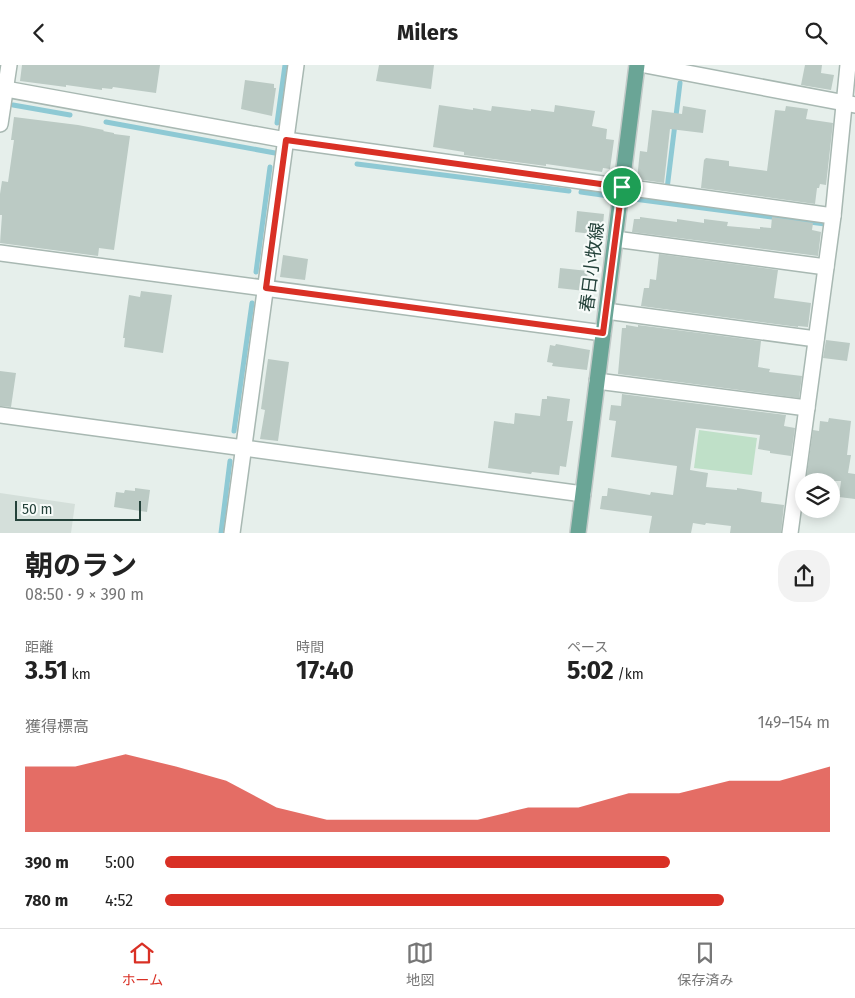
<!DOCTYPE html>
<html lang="ja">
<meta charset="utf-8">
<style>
:root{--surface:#fff;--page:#f2f2f2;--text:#222;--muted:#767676;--line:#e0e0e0;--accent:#d93025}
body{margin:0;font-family:"Fira Sans","Noto Sans JP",sans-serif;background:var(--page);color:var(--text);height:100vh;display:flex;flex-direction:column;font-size:19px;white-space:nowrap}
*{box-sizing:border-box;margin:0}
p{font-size:16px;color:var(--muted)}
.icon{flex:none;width:28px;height:28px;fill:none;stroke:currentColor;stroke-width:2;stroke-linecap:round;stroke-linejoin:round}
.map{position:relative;height:468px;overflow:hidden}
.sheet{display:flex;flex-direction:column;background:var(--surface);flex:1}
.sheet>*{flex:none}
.controls{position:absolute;left:795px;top:408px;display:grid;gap:10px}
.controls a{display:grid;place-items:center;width:45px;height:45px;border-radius:50%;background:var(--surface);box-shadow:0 2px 12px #0003;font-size:25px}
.scale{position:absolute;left:15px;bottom:12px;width:126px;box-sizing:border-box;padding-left:5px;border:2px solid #24423a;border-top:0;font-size:14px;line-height:18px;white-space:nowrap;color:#24423a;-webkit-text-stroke:4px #f7fbf9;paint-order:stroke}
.pin{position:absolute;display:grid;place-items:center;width:42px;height:42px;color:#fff;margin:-21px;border:2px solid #fff;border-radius:50%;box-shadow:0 1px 5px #0007}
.round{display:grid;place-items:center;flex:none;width:52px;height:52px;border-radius:20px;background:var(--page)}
.summary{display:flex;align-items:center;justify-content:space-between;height:85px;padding:0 25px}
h1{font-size:28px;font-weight:700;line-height:38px}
.figures{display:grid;grid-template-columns:repeat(3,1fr);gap:8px;height:85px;padding:5px 25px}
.figures div{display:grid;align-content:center}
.figures b{font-size:25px;font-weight:700}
.figures small{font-size:14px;font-weight:400}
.figures p{font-size:14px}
.chart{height:140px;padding:10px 25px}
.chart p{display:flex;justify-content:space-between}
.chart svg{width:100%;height:90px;margin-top:5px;fill:var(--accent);opacity:.7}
ul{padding:0 25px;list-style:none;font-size:16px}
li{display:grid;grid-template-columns:80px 60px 1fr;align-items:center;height:38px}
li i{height:12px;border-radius:6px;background:var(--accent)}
header{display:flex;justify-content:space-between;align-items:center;height:65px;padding:0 25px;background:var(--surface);font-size:22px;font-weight:700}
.menu{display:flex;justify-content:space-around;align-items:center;height:70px;border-top:1px solid var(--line);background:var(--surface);font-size:14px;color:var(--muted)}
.menu a{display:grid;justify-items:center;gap:2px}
.menu .current{color:var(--accent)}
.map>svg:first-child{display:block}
.built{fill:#d4dfda}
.green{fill:#bfe0c8}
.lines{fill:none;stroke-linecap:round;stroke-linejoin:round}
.stream{stroke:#8ec9d4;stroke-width:5}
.building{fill:#bbcac4}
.minor-casing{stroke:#a8b8b2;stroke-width:18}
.major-casing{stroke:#c2cac8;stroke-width:18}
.minor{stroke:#fff;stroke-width:15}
.major{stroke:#6aa596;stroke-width:15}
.route-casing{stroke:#fff;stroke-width:10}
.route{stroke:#d93025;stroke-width:6}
.labels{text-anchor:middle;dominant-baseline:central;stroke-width:4.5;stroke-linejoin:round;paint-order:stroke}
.street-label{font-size:18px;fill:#24423a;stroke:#f7fbf9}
</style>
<header><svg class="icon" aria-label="back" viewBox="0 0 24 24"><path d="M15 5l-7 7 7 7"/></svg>Milers<svg class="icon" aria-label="search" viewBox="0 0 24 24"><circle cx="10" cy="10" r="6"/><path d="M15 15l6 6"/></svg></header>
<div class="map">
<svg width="855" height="468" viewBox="0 0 855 468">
<rect width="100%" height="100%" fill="#e6efeb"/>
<path class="built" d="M0,428L75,439L71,468H0Z"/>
<path class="green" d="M699,365L757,373L752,410L694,403Z"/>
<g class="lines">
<g class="stream">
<path d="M13,40L70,50"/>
<path d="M106,57L275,88"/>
<path d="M277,58L285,0"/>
<path d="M357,99L569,126"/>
<path d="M667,124L680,18"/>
<path d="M581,127L609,131"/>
<path d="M634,134L825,159"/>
<path d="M256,207L270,102"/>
<path d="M234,366L252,238"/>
<path d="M221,468L230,396"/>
</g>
</g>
<g class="building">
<path d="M22,0H160L156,28L113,22L112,24L102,23V25L66,20V22L20,16Z"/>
<path d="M379,0H434L431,24L376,16Z"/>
<path d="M805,0H822L821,8L834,10L831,25L801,20Z"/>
<path d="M245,15L274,19V23H276L272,51L241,44Z"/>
<path d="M439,40L473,45V43L491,46L492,41L531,46V44L554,47L555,40L595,46L592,61L607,64L606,74L614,75L610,104L603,103L602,107L546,99V101L464,90V87L433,82Z"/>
<path d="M683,41L706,45L703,68L670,64L664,118L637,114L640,86L647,87L652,45L682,49Z"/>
<path d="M786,41L808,44L806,54L833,58L826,120L820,119L819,123H817L815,139L701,123L704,95L706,93L729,96V101L767,106L775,45L785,46Z"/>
<path d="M14,52L78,60L104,65L103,66L114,68V69L130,71L114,185L99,183L98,191L0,178L2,150H0V129L2,116L8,117L14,75H11Z"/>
<path d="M577,146L604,149L602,170L575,167Z"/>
<path d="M640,152L677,157V154L704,158V154L728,157L727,161L760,164V162L771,163L772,152L813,158L812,165L821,167L818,191L632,167L634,154H640Z"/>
<path d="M659,189L778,205L774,233L811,238L808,262L798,261V262L641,241L644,223H649L650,214L656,215Z"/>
<path d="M283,190L308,194L305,215L280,212Z"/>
<path d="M560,203L588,206L585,226L558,223Z"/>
<path d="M141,226L172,230L163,288L124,282L125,273H123L129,230L140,232Z"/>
<path d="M626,260L638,262V260L761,276L758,302L770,304L769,307L802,311L799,333L618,309L622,263H626Z"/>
<path d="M826,275L850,278L847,296L823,293Z"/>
<path d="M556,279L590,285L587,305L552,301L553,298L547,297L550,280L555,281Z"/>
<path d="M268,294L289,297L278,376L260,374L265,345L261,344Z"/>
<path d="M0,306L16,308L11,342L0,341Z"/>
<path d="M622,329L786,350L784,361L795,363L791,391L770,388V386L758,384L760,370L696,363L690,405L708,408L706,422L737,425V423L762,427L761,437L784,440L781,468H730L731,461L706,458L705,460L693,458L691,468H649L652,451L600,444L602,431H607L608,423L650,430L651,427L673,430L677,401L611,392L616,356L609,355L611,340L621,341Z"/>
<path d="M547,331L570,334L567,356H573L566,402L560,401L559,410L532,407L531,409L488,403L494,356L514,359L515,348L540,351L542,334H547Z"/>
<path d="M829,353L851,356L847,390H851L848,408L855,409V434L839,432L841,416H806L813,365L819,366L820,356L828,357Z"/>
<path d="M135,423L150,425L147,447L114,442L116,427L124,428L125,425L135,426Z"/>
</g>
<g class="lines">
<defs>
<g id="minor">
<path d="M645,0L855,40"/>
<path d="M0,23L286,75L833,151"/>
<path d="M0,59L9,0"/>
<path d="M615,174L826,202"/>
<path d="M0,188L603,268"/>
<path d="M606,246L816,274"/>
<path d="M597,316L807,343"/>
<path d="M0,350L583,429"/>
<path d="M232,468L296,0"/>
<path d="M790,468L833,151L848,0"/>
</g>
<path id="major" d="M578,468L637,0"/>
</defs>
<use href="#minor" class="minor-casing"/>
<use href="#major" class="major-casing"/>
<use href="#minor" class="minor"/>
<use href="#major" class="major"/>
</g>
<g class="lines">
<defs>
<path id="route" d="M286,75L622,122L603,268L266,223Z"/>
</defs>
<use href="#route" class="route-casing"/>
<use href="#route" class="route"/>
</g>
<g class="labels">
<g class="street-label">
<text transform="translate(592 202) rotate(-83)">春日小牧線</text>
</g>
</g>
</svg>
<div class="controls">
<a><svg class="icon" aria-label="layers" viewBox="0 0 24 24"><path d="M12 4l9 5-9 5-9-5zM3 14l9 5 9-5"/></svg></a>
</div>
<div class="scale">50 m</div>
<div class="pin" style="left:622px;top:122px;background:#1e9e55"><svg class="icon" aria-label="arrive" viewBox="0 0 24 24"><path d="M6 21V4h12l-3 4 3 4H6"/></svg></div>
</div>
<section class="sheet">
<div class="summary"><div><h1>朝のラン</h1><p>08:50 · 9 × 390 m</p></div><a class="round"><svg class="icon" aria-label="share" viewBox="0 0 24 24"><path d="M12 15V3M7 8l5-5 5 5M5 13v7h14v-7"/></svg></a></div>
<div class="figures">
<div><p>距離</p><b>3.51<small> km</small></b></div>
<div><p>時間</p><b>17:40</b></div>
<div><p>ペース</p><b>5:02<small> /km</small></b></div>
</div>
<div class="chart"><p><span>獲得標高</span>149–154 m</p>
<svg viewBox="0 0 160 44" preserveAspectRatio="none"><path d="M0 44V12L10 12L20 6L30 12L40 19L50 32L60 38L70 38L80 38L90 38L100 32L110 32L120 25L130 25L140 19L150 19L160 12V44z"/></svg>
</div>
<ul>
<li><b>390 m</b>5:00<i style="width:76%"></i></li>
<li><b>780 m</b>4:52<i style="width:84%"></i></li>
</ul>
</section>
<nav class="menu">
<a class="current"><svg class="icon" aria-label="home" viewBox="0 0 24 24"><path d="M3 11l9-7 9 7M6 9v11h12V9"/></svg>ホーム</a>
<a><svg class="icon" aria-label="map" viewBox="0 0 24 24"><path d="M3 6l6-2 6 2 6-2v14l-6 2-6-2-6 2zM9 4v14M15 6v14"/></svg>地図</a>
<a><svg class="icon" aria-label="saved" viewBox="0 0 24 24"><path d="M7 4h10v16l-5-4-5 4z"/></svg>保存済み</a>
</nav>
